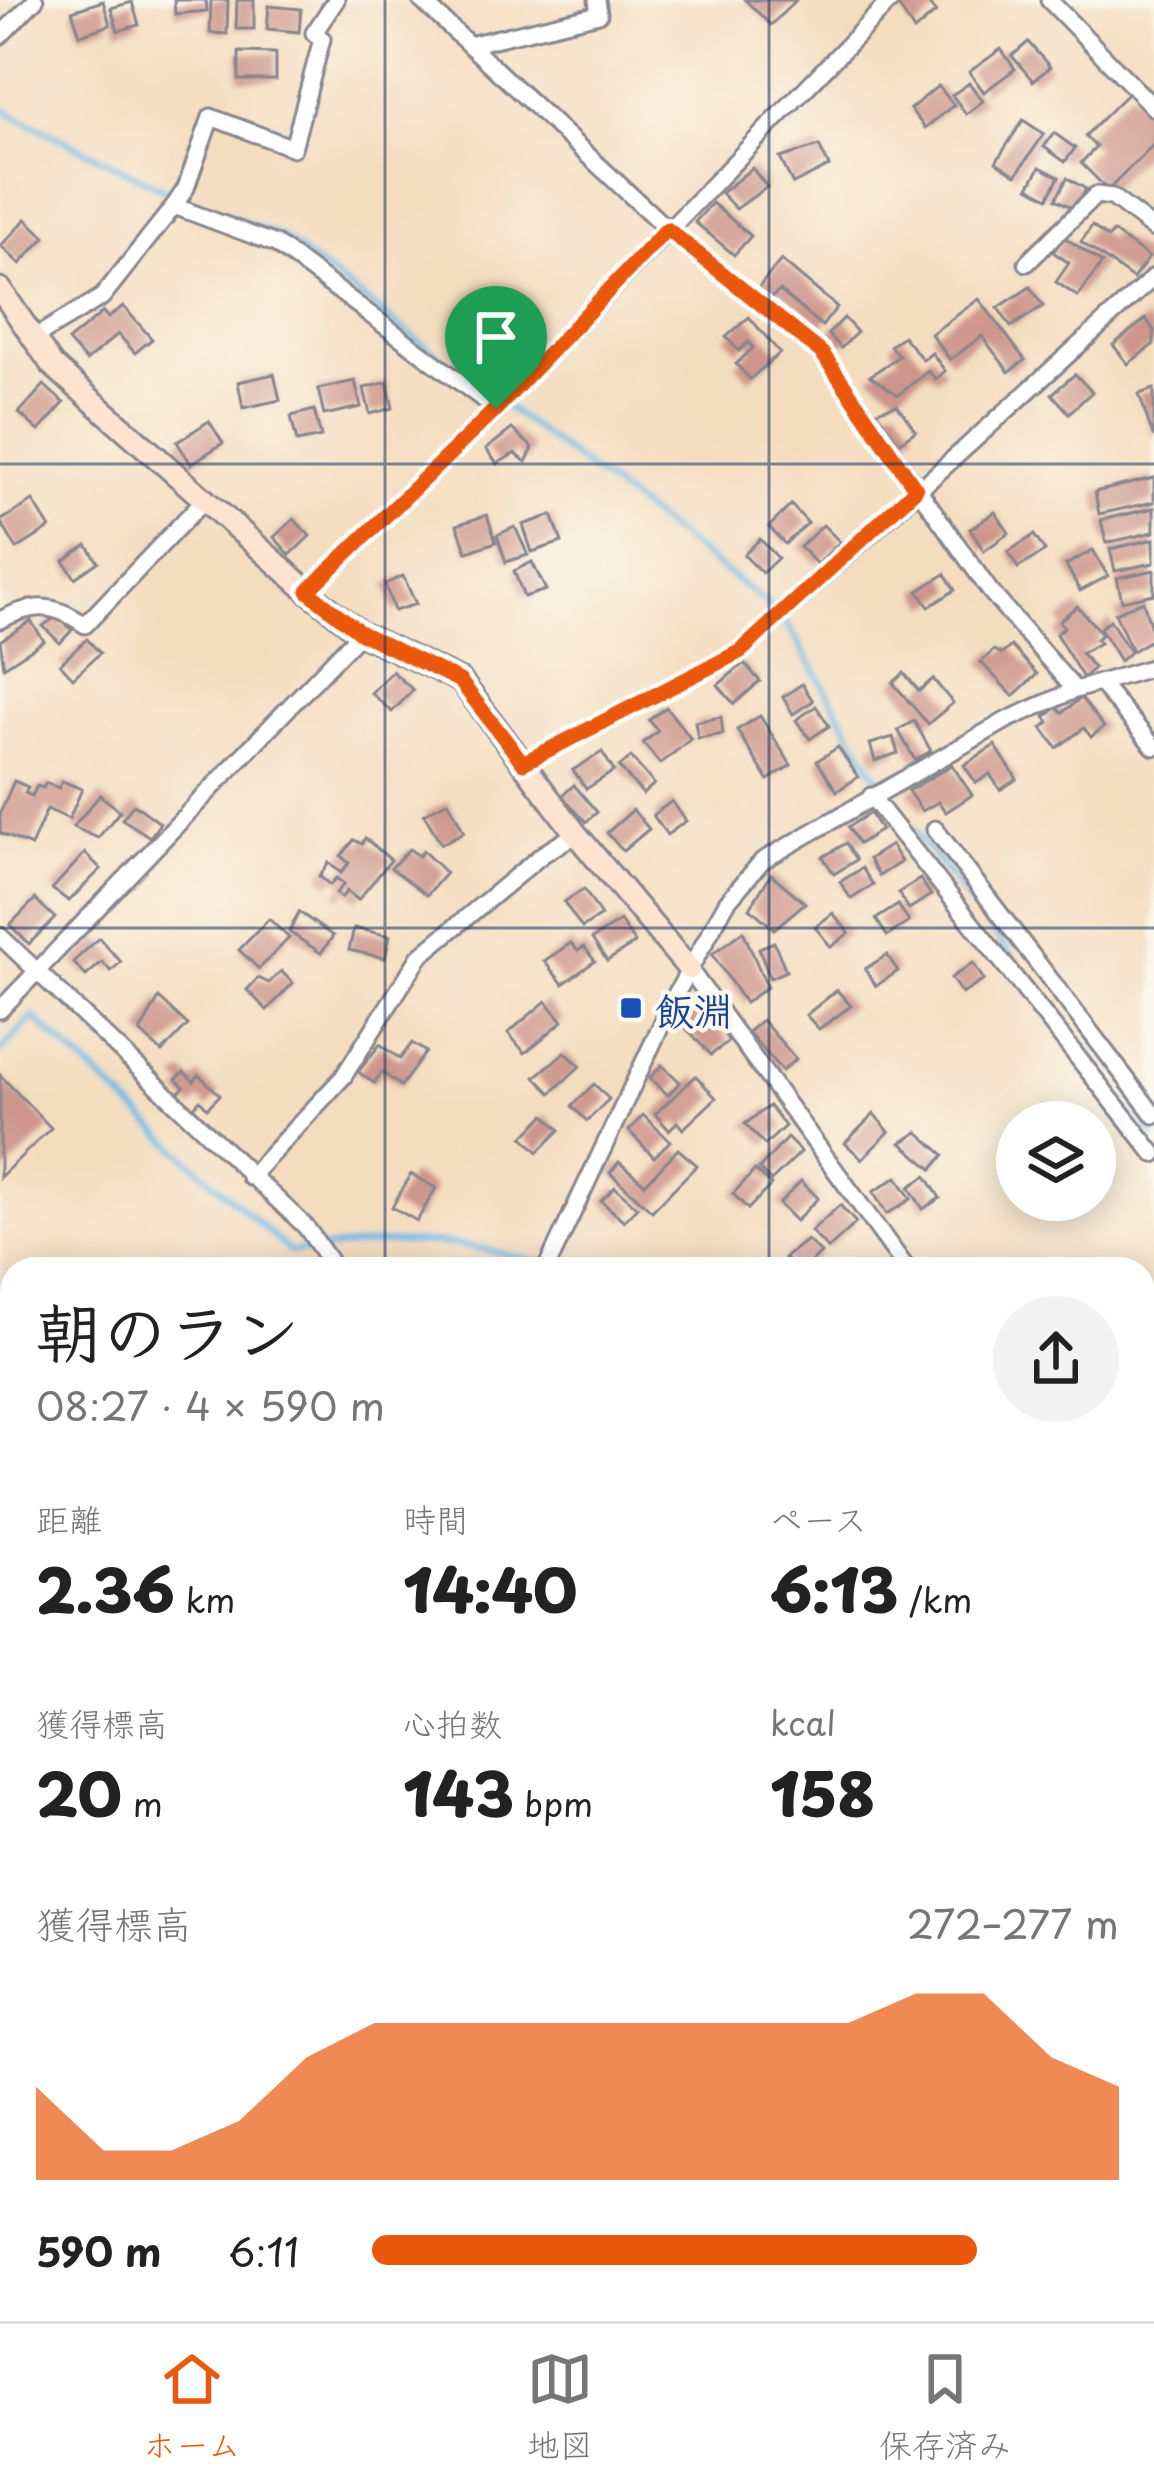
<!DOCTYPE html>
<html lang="ja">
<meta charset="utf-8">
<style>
:root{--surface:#fff;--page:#f2f2f2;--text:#222;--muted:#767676;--line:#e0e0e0;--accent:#ea580c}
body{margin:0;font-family:"Playpen Sans","Klee One",sans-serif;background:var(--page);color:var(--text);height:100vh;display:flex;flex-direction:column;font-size:45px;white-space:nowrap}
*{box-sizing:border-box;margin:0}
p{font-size:39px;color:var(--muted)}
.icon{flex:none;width:66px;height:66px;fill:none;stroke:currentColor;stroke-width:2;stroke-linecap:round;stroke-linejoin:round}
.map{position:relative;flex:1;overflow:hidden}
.details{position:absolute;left:0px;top:1257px;width:1155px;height:1065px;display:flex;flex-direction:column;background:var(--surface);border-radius:36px 36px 0 0;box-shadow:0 6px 30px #0003}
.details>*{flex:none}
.fabs{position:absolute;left:996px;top:1101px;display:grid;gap:24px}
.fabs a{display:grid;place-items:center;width:120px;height:120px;border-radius:50%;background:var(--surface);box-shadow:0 6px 30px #0003;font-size:60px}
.pin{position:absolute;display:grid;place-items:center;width:102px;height:102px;color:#fff;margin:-123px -51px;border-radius:50% 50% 50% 0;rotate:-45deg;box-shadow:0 0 12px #0007}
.pin .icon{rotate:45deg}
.round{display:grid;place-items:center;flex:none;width:126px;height:126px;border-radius:63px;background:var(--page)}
.overview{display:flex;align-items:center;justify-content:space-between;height:204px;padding:0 36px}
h1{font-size:66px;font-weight:800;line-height:90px}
.figures{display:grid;grid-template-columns:repeat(3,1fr);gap:18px;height:204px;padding:12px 36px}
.figures div{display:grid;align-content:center}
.figures b{font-size:60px;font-weight:800}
.figures small{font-size:33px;font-weight:400}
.figures p{font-size:33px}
.chart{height:336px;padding:24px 36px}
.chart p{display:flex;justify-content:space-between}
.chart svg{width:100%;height:216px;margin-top:12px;fill:var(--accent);opacity:.7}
ul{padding:0 36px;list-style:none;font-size:39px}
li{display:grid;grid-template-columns:192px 144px 1fr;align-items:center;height:90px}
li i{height:30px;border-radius:15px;background:var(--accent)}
.menu{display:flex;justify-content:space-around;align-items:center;height:168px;border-top:3px solid var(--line);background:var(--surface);font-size:33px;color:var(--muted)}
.menu a{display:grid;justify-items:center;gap:6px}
.menu .current{color:var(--accent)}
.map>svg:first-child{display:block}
.water{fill:url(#water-ripples);stroke:#4475a2;stroke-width:3}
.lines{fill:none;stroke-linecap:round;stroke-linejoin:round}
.stream{stroke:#6dbbe7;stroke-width:6}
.building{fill:#cd958b}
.street-casing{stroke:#88868e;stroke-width:21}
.secondary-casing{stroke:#88868e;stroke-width:27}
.street{stroke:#fff;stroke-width:15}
.secondary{stroke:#fde4d1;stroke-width:21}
.route-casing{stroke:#fff;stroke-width:24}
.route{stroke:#ea580c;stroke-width:15}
.grid{fill:none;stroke:#1b2f5e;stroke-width:3;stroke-opacity:0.55}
.transit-dot{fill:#1a4fb4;stroke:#fbf7ec;stroke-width:4.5}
.labels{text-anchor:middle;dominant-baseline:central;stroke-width:9;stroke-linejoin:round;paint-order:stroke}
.transit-label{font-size:39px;font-weight:bold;fill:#164399;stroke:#fbf7ec;text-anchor:start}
</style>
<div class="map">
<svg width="1154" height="2321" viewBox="0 0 1154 2321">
<defs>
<pattern id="water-ripples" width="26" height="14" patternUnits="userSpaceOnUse" patternTransform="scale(3)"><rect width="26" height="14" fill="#6dbbe7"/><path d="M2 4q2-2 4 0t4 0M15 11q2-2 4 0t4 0" fill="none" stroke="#5998be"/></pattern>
</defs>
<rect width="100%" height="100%" fill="#fbf7ec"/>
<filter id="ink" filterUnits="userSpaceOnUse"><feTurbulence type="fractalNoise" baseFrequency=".00833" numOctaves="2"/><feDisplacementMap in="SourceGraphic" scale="24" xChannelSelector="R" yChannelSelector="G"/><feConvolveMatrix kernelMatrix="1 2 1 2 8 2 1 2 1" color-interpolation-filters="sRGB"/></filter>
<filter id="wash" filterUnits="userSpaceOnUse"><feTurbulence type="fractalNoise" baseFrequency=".004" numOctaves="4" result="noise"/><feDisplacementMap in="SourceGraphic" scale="48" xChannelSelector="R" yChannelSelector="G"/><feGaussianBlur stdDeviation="2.7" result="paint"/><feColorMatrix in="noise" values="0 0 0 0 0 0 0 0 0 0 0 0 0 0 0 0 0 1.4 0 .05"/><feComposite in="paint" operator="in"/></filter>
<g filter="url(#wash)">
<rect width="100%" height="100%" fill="#f4ddbf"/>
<path class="water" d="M0,1720L12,1733V2310H522L532,2321H0Z"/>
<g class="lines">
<g class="stream">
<path d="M0,108L177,196L281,237L765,602L789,627L893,804L1154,1137"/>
<path d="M0,1052L33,1017L290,1252C350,1246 419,1236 478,1248C516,1256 549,1266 588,1269"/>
<path d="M1143,1301L1154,1302"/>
</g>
</g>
<g id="blocks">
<g class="building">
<path d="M174,0H206L207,11L175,14Z"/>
<path d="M211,0H228L227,34L210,33Z"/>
<path d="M237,0H254V29H236Z"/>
<path d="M745,0H796L771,25Z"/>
<path d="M895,0H925L936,12L914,31Z"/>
<path d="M103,1L110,25L80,35L72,11Z"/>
<path d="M132,2L139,25L118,31L111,8Z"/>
<path d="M269,6L301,9L299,32L267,29Z"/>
<path d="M1028,42L1050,67L1033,81L1012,56Z"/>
<path d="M1001,49L1015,69L984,92L969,72Z"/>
<path d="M239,52L276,53V80H239Z"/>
<path d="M969,83L983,101L966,114L952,95Z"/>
<path d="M938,86L954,105L925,128L910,109Z"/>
<path d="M1130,91L1154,115V144L1108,190L1081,163L1096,147L1085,136Z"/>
<path d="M1023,120L1044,134L1016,175L996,162Z"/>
<path d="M1054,133L1075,148L1065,162L1044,147Z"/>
<path d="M819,146L829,166L793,184L780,158Z"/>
<path d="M1040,167L1059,177L1048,198L1029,187Z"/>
<path d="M752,168L767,187L736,209L721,193Z"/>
<path d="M1067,178L1086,189L1075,209L1056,199Z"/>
<path d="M712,203L751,236L734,255L695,222Z"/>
<path d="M26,219L45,237L20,264L1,246Z"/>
<path d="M1092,226L1108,238L1113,232L1149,257L1133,279L1081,242Z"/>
<path d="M1064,237L1102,263L1078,297L1056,282L1069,263L1053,252Z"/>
<path d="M781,260L837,307L822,326L780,291L770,298L758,288Z"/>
<path d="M1030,287L1043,306L1011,327L998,308Z"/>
<path d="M979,299L1025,360L1009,372L982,336L950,360L931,334Z"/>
<path d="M123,306L152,339L135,353L118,334L86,361L68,341L103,312L108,318Z"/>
<path d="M749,317L780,353L750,379L736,364L753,348L748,342L739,351L726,337Z"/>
<path d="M844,318L857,332L841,348L828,334Z"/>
<path d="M1146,319L1154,330V344L1128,364L1113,345Z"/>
<path d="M903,336L923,360L932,353L945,371L936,379L928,371L898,395L870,376L899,356L890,346Z"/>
<path d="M274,374L280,400L243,408L238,382Z"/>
<path d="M1075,374L1092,392L1069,413L1052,394Z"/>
<path d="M355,381L361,407L324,415L318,389Z"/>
<path d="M387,382L393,408L370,414L364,388Z"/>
<path d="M44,385L64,403L39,431L19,413Z"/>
<path d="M1154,389V435L1153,436L1139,394Z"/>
<path d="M897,405L916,431L899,443L876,411Z"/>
<path d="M314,410L321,437L297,442L291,416Z"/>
<path d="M209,421L223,443L191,464L177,442Z"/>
<path d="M512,429L533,448L526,462L515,453L497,464L486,449Z"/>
<path d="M1154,478V502L1099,514L1095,492Z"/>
<path d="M33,501L50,528L17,549L0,521Z"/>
<path d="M791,505L808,523L785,544L769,527Z"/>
<path d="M1154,508V532L1106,543L1101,520Z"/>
<path d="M995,512L1009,533L984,551L970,529Z"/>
<path d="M487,515L496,542L467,552L457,525Z"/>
<path d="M552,515L562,542L532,552L523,525Z"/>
<path d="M294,519L310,536L290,555L274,537Z"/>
<path d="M823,525L840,542L817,564L800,547Z"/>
<path d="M515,527L528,555L506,562L497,535Z"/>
<path d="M1034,535L1045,551L1018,568L1008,552Z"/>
<path d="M760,539L778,558L762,573L744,555Z"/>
<path d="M1154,539V563L1115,571L1110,549Z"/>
<path d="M87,545L98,562L75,578L64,561Z"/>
<path d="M1093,550L1108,576L1080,591L1066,565Z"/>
<path d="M532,562L546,590L524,597L514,571Z"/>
<path d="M1154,570V594L1122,601L1117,578Z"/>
<path d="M945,574L955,590L929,607L918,591Z"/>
<path d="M403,576L416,604L394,611L385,584Z"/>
<path d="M1143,601L1154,638L1132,651L1115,613Z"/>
<path d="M1077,606L1102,634L1096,639L1100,643L1081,653L1094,668L1083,678L1056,634L1064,627L1059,621Z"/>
<path d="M57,616L72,630L60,643L43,626Z"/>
<path d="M1110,620L1130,652L1120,661L1100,628Z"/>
<path d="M31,621L44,641L4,667L0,641Z"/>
<path d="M87,639L100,653L73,678L60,664Z"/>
<path d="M1011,646L1037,674L1013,696L981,662L994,650L1002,654Z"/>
<path d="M744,663L760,681L734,704L718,685Z"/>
<path d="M392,671L413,690L392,712L371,693Z"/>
<path d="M904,673L919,691L933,679L953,703L928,724L893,683Z"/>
<path d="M802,684L813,701L793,714L783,697Z"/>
<path d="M1081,698L1104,727L1091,737L1084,728L1057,748L1042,728L1049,722L1045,717L1057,707L1062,713Z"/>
<path d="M816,706L829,726L810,739L796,720Z"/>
<path d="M666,707L691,739L660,764L643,743L658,731L649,720Z"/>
<path d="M760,716L791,765L768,780L737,730Z"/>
<path d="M721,717L723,734L698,738L695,722Z"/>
<path d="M914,721L931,751L915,760L898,730Z"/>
<path d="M893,737L898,753L875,761L870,744Z"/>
<path d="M995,745L1017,779L1000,790L990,774L976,783L964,765Z"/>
<path d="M838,747L858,777L837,791L817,761Z"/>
<path d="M602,752L614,771L586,789L573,770Z"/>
<path d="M631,757L654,784L643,794L619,767Z"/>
<path d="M952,765L972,795L946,812L938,802L922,811L908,791Z"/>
<path d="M14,781L28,787L25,793L32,796L37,786L43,788L46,783L59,788L62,781L82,789L69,819L47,809L31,846L0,833V813Z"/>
<path d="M574,785L597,812L586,822L562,796Z"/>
<path d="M100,795L120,811L98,838L73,827Z"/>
<path d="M448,801L464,832L441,844L424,814Z"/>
<path d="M672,801L686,821L667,835L653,815Z"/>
<path d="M134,804L160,823L150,837L122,819Z"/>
<path d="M633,810L649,829L623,851L607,833Z"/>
<path d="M870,813L881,830L859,844L848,827Z"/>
<path d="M365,838L391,860L358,900L347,891L341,898L336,893L344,884L336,878L330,885L319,876L329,863L341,873L349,863L341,856L354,840L362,844Z"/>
<path d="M846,843L856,860L834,874L823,857Z"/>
<path d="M891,845L901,862L879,876L869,859Z"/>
<path d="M409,849L419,856L423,851L446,873L427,895L391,868Z"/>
<path d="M85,853L101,869L69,901L52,889Z"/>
<path d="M862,868L873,885L851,899L840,882Z"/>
<path d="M771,874L805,903L774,929L750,908Z"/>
<path d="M920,879L931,895L909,909L898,893Z"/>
<path d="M584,889L601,916L582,928L564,902Z"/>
<path d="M35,899L55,918L29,944L10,925Z"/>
<path d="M898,905L909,922L887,936L876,919Z"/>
<path d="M299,912L333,936L321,953L289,932Z"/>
<path d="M833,913L849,933L831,947L815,927Z"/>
<path d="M269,919L289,938L259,969L239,950Z"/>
<path d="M620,921L635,943L607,961L592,939Z"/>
<path d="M354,928L390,936L385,958L349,950Z"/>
<path d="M743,931L767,987L745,1003L712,954Z"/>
<path d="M99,938L121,962L111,971L102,962L86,976L73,962Z"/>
<path d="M774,942L786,971L770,978L759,948Z"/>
<path d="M571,943L578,951L584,947L595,961L563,984L544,961Z"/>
<path d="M887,955L898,971L876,986L865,969Z"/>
<path d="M973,963L984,980L962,994L951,978Z"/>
<path d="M281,971L293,983L267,1010L247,990L258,978L269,983Z"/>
<path d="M837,990L851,1006L819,1029L806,1015Z"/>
<path d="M159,998L188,1025L162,1052L140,1032Z"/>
<path d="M546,1001L563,1021L525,1053L508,1033Z"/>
<path d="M701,1003L729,1041L711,1055L678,1020Z"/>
<path d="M762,1020L796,1059L782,1071L748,1032Z"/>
<path d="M412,1043L426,1052L401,1086L382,1072L374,1083L358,1072L380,1044L400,1059Z"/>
<path d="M565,1052L580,1066L551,1093L535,1077Z"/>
<path d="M662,1065L680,1082L668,1095L650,1078Z"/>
<path d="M184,1072L194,1081L199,1075L220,1095L207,1108L200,1100L193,1108L178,1093L184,1087L176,1079Z"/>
<path d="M0,1075L51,1128L0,1177Z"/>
<path d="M696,1076L716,1098L683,1129L677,1122L669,1130L655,1114Z"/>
<path d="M594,1084L609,1099L587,1121L572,1106Z"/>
<path d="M769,1106L785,1126L765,1145L745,1124Z"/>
<path d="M874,1114L889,1132L862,1159L845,1143Z"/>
<path d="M545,1115L560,1130L538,1152L523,1137Z"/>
<path d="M643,1115L670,1141L654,1157L629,1131Z"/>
<path d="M918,1132L944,1155L932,1169L901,1143Z"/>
<path d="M787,1138L801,1152L771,1181L759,1169Z"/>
<path d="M678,1149L697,1165L652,1211L610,1173L619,1162L645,1184Z"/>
<path d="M755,1170L771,1185L748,1209L733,1194Z"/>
<path d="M411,1174L436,1188L417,1221L392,1207Z"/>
<path d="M926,1176L940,1198L923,1209L909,1187Z"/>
<path d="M897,1177L911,1199L887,1214L873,1192Z"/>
<path d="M801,1181L818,1198L796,1221L779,1204Z"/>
<path d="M615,1187L637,1207L624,1221L601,1201Z"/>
<path d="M840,1205L856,1223L828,1249L811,1231Z"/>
<path d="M807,1240L821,1253L804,1269H796L784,1258Z"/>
<path d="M871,2310H904L908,2314L901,2321H864Z"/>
</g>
</g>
</g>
<g filter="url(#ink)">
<use href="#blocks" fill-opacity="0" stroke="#88868e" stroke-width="3"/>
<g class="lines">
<defs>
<g id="street">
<path d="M421,0L667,229L822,353L990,591L1075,690"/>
<path d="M1049,0L1154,108"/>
<path d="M0,36L35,0"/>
<path d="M469,45L599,14L597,0"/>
<path d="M174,206L186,188L211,117L293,148L322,39L314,33L336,0"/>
<path d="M1027,263L1096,195L1112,197L1154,229"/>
<path d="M32,339L102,297L174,206L276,244L496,409"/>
<path d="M308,591L496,409L891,0"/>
<path d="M0,620C34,603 54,603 85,625L204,500"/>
<path d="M1101,684L1154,747"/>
<path d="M523,763L741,651L1154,277"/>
<path d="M871,796L1154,1154"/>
<path d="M935,829L1154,1115"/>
<path d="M0,936L306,1227L335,1269"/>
<path d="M689,969L907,1269"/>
<path d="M0,1010L360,633"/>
<path d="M250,1177L343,1077L420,956L543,854L576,834"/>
<path d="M546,1269L676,994L727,902L762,861L1007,720L1075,690L1154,667"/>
<path d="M1143,1432L1154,1420"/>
<path d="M1143,1679L1154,1695"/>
<path d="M1143,1843L1154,1833"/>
<path d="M1143,1898L1154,1903"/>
<path d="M1143,2143L1154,2131"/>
<path d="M1143,2220L1154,2230"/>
<path d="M948,2321L959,2310"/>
</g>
<g id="secondary">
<path d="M0,289L52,365L308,591L360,633L461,681L576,834L689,969"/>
<path d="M0,1498L12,1511"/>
<path d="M704,2310L715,2321"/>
</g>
</defs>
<use href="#street" class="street-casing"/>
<use href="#secondary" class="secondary-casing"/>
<use href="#street" class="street"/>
<use href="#secondary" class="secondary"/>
</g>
</g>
<g class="lines" filter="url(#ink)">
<defs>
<path id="route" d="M667,229L822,353L916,489L741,651L523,763L460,681L361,633L308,591L496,409Z"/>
</defs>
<use href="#route" class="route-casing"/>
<use href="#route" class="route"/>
</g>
<path class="grid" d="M385,0V1269M769,0V1269M0,464H1154M0,928H1154M0,1393H12M1143,1393H1154M0,1857H12M1143,1857H1154M385,2310V2321M769,2310V2321"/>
<rect class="transit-dot" x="619" y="996" width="24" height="24" rx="6"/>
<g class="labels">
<g class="transit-label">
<text x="655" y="1008">飯淵</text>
</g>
</g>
</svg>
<div class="fabs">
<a><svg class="icon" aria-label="layers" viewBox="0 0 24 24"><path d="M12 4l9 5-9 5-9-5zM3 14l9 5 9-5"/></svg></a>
</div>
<div class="pin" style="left:496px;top:409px;background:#1e9e55"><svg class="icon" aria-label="arrive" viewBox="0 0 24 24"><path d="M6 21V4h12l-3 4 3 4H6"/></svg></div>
<section class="details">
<div class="overview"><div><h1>朝のラン</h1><p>08:27 · 4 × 590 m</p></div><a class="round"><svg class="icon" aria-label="share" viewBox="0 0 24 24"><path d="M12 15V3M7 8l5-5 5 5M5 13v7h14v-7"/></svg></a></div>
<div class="figures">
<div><p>距離</p><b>2.36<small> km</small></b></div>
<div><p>時間</p><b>14:40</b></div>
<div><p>ペース</p><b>6:13<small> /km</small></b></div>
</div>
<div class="figures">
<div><p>獲得標高</p><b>20<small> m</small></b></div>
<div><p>心拍数</p><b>143<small> bpm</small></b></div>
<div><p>kcal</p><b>158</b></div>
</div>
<div class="chart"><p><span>獲得標高</span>272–277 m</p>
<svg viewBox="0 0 160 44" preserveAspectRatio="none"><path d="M0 44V25L10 38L20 38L30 32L40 19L50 12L60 12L70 12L80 12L90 12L100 12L110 12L120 12L130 6L140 6L150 19L160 25V44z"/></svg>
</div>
<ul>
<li><b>590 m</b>6:11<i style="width:81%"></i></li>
</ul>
</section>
</div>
<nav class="menu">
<a class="current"><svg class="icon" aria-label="home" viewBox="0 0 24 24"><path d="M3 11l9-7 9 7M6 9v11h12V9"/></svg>ホーム</a>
<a><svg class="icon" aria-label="map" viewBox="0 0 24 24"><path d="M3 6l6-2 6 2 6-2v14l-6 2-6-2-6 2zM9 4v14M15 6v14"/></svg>地図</a>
<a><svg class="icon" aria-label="saved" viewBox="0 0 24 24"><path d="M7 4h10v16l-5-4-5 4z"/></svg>保存済み</a>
</nav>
